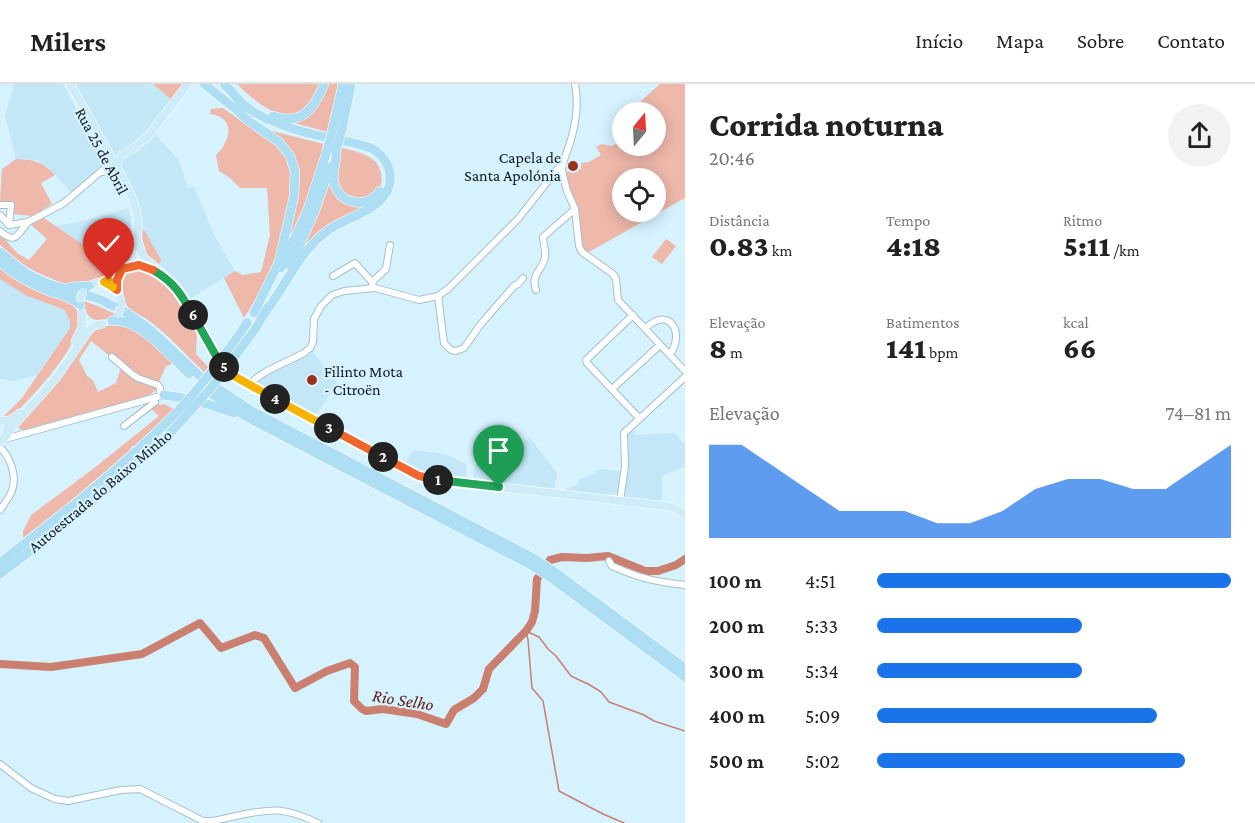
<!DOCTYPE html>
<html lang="pt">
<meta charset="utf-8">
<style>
:root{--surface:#fff;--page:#f2f2f2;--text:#222;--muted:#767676;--line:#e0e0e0;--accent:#1a73e8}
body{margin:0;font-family:"Crimson Pro",serif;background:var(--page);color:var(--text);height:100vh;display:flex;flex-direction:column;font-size:22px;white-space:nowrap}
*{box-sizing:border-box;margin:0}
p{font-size:20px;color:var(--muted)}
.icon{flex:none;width:33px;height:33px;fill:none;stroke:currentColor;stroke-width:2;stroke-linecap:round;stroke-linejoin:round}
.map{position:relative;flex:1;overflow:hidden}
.sheet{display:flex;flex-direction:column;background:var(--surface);width:570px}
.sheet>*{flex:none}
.needle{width:39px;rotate:18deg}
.buttons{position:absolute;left:612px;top:18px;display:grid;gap:12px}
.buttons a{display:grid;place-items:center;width:54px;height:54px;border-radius:50%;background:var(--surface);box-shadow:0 3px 15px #0003;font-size:30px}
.pin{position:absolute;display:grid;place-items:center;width:51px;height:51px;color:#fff;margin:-62px -26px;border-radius:50% 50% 50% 0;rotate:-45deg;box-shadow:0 0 6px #0007}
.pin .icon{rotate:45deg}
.km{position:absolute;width:30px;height:30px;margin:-15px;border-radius:50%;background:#222;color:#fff;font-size:16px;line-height:30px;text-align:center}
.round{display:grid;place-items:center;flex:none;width:63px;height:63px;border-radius:32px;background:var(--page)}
.headline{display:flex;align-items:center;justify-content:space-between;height:102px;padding:0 24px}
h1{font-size:33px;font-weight:800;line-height:45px}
.metrics{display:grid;grid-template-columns:repeat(3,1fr);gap:9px;height:102px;padding:6px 24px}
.metrics div{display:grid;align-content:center}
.metrics b{font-size:30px;font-weight:800}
.metrics small{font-size:16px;font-weight:400}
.metrics p{font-size:16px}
.chart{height:168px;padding:12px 24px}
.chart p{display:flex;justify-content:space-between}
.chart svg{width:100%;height:108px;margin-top:6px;fill:var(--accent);opacity:.7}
ul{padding:0 24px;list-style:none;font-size:20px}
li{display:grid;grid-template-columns:96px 72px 1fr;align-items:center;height:45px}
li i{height:15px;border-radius:8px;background:var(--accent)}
header{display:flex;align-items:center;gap:36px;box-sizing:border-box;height:84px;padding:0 30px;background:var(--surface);border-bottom:2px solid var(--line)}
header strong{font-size:28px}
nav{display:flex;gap:33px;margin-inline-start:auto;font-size:21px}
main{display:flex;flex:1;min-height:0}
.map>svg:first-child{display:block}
.built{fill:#c3e7f7}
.green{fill:#eeb8ab;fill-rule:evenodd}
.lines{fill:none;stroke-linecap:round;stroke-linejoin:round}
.stream{stroke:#cb7f6f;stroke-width:1.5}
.river{stroke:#cb7f6f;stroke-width:8}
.minor-casing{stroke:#a4bfcc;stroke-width:8}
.major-casing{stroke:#fff;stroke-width:9}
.highway-casing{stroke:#fff;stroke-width:10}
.minor{stroke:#fff;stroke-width:6}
.major{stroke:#ceebf8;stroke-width:8}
.highway{stroke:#aedef3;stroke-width:9}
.major-bridge-casing{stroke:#fff;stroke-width:9;stroke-linecap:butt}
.highway-bridge-casing{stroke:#fff;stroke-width:10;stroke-linecap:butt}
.major-bridge{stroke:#ceebf8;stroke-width:8}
.highway-bridge{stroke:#aedef3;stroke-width:9}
.split-1-casing{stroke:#fff;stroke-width:12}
.split-2-casing{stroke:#fff;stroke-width:12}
.split-3-casing{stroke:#fff;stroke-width:12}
.split-4-casing{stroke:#fff;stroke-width:12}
.split-5-casing{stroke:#fff;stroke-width:12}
.split-6-casing{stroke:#fff;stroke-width:12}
.split-7-casing{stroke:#fff;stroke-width:12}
.split-8-casing{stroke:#fff;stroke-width:12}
.split-9-casing{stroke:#fff;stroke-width:12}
.split-1{stroke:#22a559;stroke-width:8}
.split-2{stroke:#f0652b;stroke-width:8}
.split-3{stroke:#f0652b;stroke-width:8}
.split-4{stroke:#f5b400;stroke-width:8}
.split-5{stroke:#f5b400;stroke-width:8}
.split-6{stroke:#22a559;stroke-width:8}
.split-7{stroke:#22a559;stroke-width:8}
.split-8{stroke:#f0652b;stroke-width:8}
.split-9{stroke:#f5b400;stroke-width:8}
.poi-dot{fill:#98301a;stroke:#d6f2ff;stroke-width:2}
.labels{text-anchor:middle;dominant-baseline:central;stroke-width:4.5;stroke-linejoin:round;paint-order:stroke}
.street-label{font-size:16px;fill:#0f191e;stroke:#d6f2ff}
.poi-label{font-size:16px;fill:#0f191e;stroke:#d6f2ff;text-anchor:end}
.water-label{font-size:18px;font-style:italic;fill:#5f1b0d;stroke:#d6f2ff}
</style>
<header>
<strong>Milers</strong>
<nav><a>Início</a><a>Mapa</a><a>Sobre</a><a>Contato</a></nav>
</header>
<main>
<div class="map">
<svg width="685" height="739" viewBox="0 0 685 739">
<rect width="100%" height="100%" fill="#d6f2ff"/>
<g class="built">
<path d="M14,0H63L108,84L74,112L48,83L37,76L16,75L5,32Z"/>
<path d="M75,0H153L172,16L152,44L160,56L179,76L188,104L194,102L214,151L235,187L189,215L143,168L133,114L72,2Z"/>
<path d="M128,124L131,133V146L88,164L57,142L93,135Z"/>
<path d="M0,195L27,212L53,222L66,226L70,237V244L37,291L13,297L0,295Z"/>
<path d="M310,266L313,267L329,291L337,298L315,333L259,303L258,299L259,295L265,290Z"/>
<path d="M634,343L635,351L675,349L685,361V382L662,392V417L627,413L625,410L617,409L609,411L564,406L578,400L579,394H585L602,385L626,388L629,363H626L627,349Z"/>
<path d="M530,354L557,389L554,406L430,392L418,388L404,382L412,368L415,366L445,370L466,380V393L473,394L475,382L494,377Z"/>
</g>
<g class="green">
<path d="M153,0H185L172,16Z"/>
<path d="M237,0H320C298,51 267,29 237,0Z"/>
<path d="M327,0H338L327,48L291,38L301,35Z"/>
<path d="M660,0H685V114L587,169L582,164L566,88L581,85V79L589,78L601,71L596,63L602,60L612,62L622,56V62H656V28H637L635,24L643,15ZM622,94H656V128H622Z"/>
<path d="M223,24L278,63L286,73L292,91L289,112L275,181L262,206L244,234L224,194L235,187L243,191L261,188L270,151L267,104H240L230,94L219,87L216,71C219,68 223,64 225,59C233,44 227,32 210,30L211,25Z"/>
<path d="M272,47L324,60L308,113L284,169L297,116L299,92Z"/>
<path d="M342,64C357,68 378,71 381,89C382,93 382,99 380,103C378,107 373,111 370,114H349L337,101L339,77Z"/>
<path d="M16,75C35,76 42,77 55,91L41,99L52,120L42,126L43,128L32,132L13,130V118H0L2,85Z"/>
<path d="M330,97L342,116L373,117L300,170L311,147Z"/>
<path d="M41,132L88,164L131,146C128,163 120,179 108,192L74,202L62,199L38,189L22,180L0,161V150L17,169L29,176L47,155L30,140Z"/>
<path d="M143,144L161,176L158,183C143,170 141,163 143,144Z"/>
<path d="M666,155L676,162L662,180L652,173Z"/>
<path d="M0,183C9,189 17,197 27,202C38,208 68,215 74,222C97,248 32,312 15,330L10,332L3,333L22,314L70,244V237L65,226L27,212L0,195Z"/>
<path d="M137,184C161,191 176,209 189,229C191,233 195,238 196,242C198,250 196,261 196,270L208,283L204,288C185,270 166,248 145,234C139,230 129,226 126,220C118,204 116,187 137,184Z"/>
<path d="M83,217L98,222L115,230C100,242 84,236 83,217Z"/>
<path d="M119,239C140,242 158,266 173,280L166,282L158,300L135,292L91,257L79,276L87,292L93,296L98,308L116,299L121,283L137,296L158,304L151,310L141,314L24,346L19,345L18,341L20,337L48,308L64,287L87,250L94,245Z"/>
<path d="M157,320L161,321L164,320L174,325L134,362H132L130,366L76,413L23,454V447L31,431L93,385L159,332L151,325Z"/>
</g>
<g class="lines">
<g class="stream">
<path d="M526,547L528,556L532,604L543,617L559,707L603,730L624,739"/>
<path d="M528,548L539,553L548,565L556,572L571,592L590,601L601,608L609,618L644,631L654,637L685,647"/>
</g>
<path class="river" d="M0,580L51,583L142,570L200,539L221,564L255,551L264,554L295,604L327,587L350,579L355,583L354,617L362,625L366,627L383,625L417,630L446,640L454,626L474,614L483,605L489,585L526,547L532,538L535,527L537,495L550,476L562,473L587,474L608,472L645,487H658L676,481L685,475"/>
<defs>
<g id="minor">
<path d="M563,78L562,87L567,107L575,125L579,162L582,168L613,190L616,195L618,216L685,287"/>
<path d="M103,88L107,86L115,89"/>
<path d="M0,121H11L9,141"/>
<path d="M0,131L9,141"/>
<path d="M9,141L28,138L64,119L105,84L108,76"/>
<path d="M0,147C16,161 17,151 28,138"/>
<path d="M333,192L355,179L372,198L373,204"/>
<path d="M372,198L386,185L390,161"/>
<path d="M536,206C530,190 543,186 545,173C546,166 543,159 543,153L575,125"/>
<path d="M438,212L444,259L451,266L456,267L464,264L480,241L514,202L518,200L523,194"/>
<path d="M633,231L586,276L587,279L639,334"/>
<path d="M646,244C670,221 685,250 670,270"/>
<path d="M112,273L132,290L138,294L158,301L160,304V307L164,311"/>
<path d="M251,302L255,295L267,287L304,269L310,264L313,258L314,235L321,222L332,211L344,207L375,204L419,216L438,212L449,204L518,135L563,78C573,54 580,25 575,0"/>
<path d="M612,305L660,261"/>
<path d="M124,342L155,318"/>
<path d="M5,355L164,311"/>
<path d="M0,363C11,374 18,394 11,409C8,415 4,420 0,426"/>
<path d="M620,417L625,382L624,349L685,293"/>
<path d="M609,477L612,482C639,494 656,498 685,501"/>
<path d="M0,680L31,704L55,715L68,717L121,706L140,705L203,737C215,738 224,734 236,732C272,724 284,723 318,739"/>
</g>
<g id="major">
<path d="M70,0C82,20 93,41 104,61C117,85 141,119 138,146C136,168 114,187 117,206"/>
<path d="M117,84L118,76L122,71L135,63L148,52L188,0"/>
<path d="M137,153L141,167L144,174L160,187L181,209L220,279L234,292L408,387L427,395L666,422L676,425L685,431"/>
<path d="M122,185L139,181L155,187"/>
<path d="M104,199L113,193L118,185"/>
<path d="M85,205C102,191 122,201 121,223"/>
<path d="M75,258L82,243V228"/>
<path d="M1,337L10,336L20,329"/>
<path d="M8,348L57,293L89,246L94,242L102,240"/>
<path d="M0,358L7,351V344"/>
</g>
<g id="highway">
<path d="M204,0L238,27L246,35L279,58L290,72L295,88L294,112L279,178L254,229"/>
<path d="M224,0C231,6 236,14 243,20C251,27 264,34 275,38C297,48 322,52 345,57C356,60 367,61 376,67C383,72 389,81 390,90C394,123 351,131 330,145C301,164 287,200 266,227"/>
<path d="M273,32C302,42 314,25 324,0"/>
<path d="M333,43L343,0"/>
<path d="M342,45L351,0"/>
<path d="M336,67C337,74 335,78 334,86C331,101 339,116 355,118C366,120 374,115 380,107"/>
<path d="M0,168L26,189L46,199L99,215L127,229L152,247L202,294L252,327L535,475L555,488L685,584"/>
<path d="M0,178C14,191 31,200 49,207C60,211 71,213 80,221"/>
<path d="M290,182L314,129L330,83"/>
<path d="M281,184L308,125L327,67"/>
<path d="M70,203L89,202"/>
<path d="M112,237C139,233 170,272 189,290"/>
<path d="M256,244L268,223"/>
<path d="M203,303L229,322L254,337L531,481L551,494L685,593"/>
<path d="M164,311L195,316L234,329"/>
<path d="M0,479C57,434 115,390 166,339"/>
<path d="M0,490C60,445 119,398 173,346"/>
</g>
</defs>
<use href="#minor" class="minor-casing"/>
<use href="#major" class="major-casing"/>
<use href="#highway" class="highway-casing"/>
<use href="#minor" class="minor"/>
<use href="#major" class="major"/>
<use href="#highway" class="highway"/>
<defs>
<g id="major-bridge">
<path d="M80,215L83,208"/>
<path d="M118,230L121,223"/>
</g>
<g id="highway-bridge">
<path d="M327,67L333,43"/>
<path d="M336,67L342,45"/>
<path d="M166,339C197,309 223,274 247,239"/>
<path d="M173,346L211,304L256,244"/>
</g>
</defs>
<use href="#major-bridge" class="major-bridge-casing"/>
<use href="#highway-bridge" class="highway-bridge-casing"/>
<use href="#major-bridge" class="major-bridge"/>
<use href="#highway-bridge" class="highway-bridge"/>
</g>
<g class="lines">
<defs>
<path id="split-1" d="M438,396L499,403"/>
<path id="split-2" d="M383,373L419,392L438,396"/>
<path id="split-3" d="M329,344L383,373"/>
<path id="split-4" d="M275,315L329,344"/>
<path id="split-5" d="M224,283L234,292L275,315"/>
<path id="split-6" d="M193,231L220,279L224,283"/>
<path id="split-7" d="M153,186C174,198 181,210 193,231"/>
<path id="split-8" d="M113,203L117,206V196L122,185L139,181L153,186"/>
<path id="split-9" d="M109,196L104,198L113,203"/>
</defs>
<use href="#split-1" class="split-1-casing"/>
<use href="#split-2" class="split-2-casing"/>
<use href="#split-3" class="split-3-casing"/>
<use href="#split-4" class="split-4-casing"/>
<use href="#split-5" class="split-5-casing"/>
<use href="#split-6" class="split-6-casing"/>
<use href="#split-7" class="split-7-casing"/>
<use href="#split-8" class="split-8-casing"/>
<use href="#split-9" class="split-9-casing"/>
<use href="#split-1" class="split-1"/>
<use href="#split-2" class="split-2"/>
<use href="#split-3" class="split-3"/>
<use href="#split-4" class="split-4"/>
<use href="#split-5" class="split-5"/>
<use href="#split-6" class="split-6"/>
<use href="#split-7" class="split-7"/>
<use href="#split-8" class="split-8"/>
<use href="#split-9" class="split-9"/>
</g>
<g class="poi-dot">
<circle cx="573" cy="82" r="6"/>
<circle cx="312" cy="296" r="6"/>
</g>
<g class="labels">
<g class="street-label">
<text transform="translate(102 67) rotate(62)">Rua 25 de Abril</text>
<text transform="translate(100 407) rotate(-40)">Autoestrada do Baixo Minho</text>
</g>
<g class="poi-label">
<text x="561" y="73">Capela de<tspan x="561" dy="18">Santa Apolónia</tspan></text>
<text x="324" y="287" text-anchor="start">Filinto Mota<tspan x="324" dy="18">- Citroën</tspan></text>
</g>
<g class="water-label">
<text transform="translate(403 616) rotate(9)">Rio Selho</text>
</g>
</g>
</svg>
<div class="buttons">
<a><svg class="needle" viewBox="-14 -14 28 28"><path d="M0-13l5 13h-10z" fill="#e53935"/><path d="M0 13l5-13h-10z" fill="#767676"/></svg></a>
<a><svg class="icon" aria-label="locate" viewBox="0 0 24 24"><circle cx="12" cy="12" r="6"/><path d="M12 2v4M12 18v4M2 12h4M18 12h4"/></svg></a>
</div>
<div class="pin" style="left:499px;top:403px;background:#1e9e55"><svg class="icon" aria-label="arrive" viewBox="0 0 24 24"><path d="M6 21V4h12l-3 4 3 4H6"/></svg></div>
<div class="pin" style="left:109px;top:196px;background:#d93025"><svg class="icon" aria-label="check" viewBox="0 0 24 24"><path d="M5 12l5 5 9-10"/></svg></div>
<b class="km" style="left:438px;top:396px">1</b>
<b class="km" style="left:383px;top:373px">2</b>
<b class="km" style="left:329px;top:344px">3</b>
<b class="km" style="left:275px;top:315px">4</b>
<b class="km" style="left:224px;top:283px">5</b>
<b class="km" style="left:193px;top:231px">6</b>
</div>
<section class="sheet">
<div class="headline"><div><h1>Corrida noturna</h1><p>20:46</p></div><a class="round"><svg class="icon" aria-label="share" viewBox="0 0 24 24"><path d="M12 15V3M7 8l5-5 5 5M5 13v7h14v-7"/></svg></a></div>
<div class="metrics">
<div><p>Distância</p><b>0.83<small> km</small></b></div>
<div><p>Tempo</p><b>4:18</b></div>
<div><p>Ritmo</p><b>5:11<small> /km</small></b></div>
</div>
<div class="metrics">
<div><p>Elevação</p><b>8<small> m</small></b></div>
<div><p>Batimentos</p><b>141<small> bpm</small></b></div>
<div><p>kcal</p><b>66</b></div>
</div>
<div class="chart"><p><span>Elevação</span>74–81 m</p>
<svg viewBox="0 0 160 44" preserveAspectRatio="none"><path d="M0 44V6L10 6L20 15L30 24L40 33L50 33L60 33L70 38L80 38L90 33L100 24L110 20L120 20L130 24L140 24L150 15L160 6V44z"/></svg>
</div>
<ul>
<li><b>100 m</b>4:51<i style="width:100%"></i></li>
<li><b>200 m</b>5:33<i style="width:58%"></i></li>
<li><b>300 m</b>5:34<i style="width:58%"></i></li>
<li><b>400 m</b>5:09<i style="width:79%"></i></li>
<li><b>500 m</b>5:02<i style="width:87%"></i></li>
</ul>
</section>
</main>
